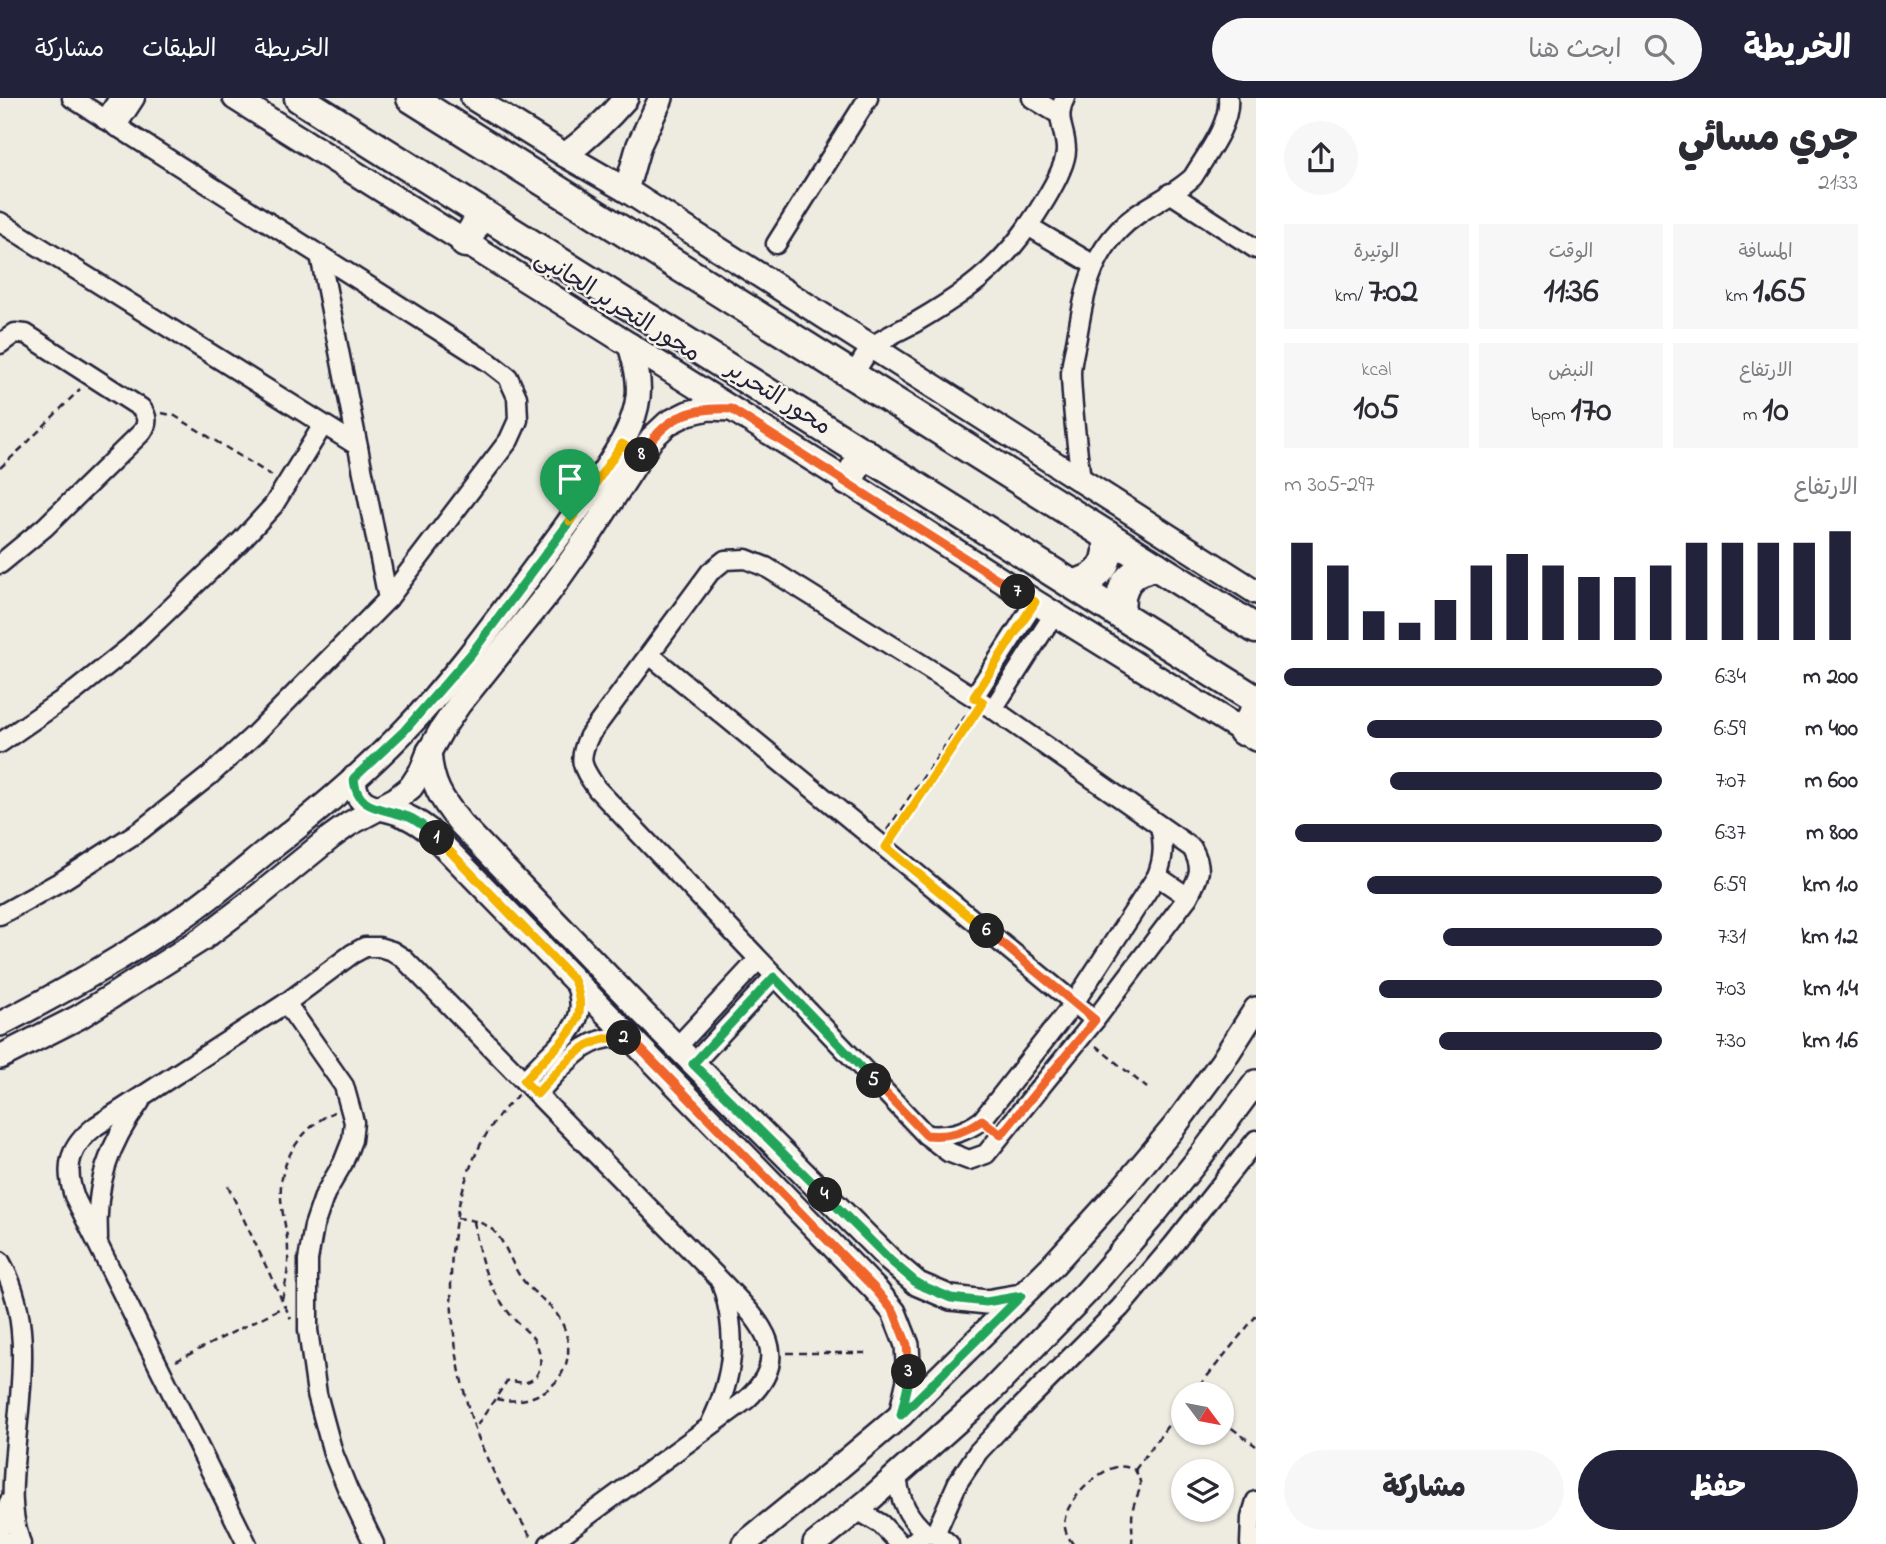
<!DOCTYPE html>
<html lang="ar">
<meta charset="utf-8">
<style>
:root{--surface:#fff;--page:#f7f7f7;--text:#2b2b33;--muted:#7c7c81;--accent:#22223b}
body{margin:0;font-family:"Indie Flower","Playpen Sans Arabic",sans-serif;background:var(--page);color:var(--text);direction:rtl;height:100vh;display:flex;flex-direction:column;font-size:26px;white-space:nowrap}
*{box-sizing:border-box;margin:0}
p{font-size:23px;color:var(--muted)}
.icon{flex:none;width:38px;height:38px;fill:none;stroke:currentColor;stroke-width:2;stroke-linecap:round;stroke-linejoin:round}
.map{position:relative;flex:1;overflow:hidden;direction:ltr}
.details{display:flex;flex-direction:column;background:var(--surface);width:630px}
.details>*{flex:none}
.needle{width:46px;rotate:122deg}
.controls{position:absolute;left:1171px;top:1284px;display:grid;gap:14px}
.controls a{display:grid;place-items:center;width:63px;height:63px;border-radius:50%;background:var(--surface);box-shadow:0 2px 5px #0004;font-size:35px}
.pin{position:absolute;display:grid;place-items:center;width:60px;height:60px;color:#fff;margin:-72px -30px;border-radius:50% 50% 50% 0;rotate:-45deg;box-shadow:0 0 7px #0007}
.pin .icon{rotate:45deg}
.km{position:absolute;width:35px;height:35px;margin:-18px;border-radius:50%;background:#222;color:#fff;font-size:19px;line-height:35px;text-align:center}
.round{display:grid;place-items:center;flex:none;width:74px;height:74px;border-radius:37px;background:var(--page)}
.summary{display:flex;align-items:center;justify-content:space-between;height:119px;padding:0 28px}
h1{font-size:38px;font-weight:800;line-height:52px}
.metrics{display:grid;grid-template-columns:repeat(3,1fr);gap:10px;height:119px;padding:7px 28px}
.metrics div{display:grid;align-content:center;border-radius:0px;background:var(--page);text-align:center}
.metrics b{font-size:35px;font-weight:800}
.metrics small{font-size:19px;font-weight:400}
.metrics p{font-size:19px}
.chart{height:196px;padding:14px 28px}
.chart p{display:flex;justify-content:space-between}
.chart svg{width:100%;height:126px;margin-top:7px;stroke:var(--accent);stroke-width:6}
.primary-button{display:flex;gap:14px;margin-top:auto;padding:14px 28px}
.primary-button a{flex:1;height:80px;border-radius:42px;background:var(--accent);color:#fff;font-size:28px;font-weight:800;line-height:80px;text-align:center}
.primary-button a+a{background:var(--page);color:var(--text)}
ul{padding:0 28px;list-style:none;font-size:23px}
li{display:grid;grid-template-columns:112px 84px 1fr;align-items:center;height:52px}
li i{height:18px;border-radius:9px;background:var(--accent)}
header{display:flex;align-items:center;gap:42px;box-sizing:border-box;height:98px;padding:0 35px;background:var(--accent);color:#fff}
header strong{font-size:33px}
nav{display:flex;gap:38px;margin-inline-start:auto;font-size:24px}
.search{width:490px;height:63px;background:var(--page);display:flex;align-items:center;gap:18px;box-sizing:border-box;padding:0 24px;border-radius:38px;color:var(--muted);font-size:26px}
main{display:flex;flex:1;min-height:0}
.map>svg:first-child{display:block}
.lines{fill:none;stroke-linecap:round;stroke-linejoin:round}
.minor-casing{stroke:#22223b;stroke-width:23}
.tertiary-casing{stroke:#22223b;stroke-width:28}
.primary-casing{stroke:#22223b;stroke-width:33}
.path{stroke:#22223b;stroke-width:2.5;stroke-dasharray:7 5;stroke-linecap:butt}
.minor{stroke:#f7f3e8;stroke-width:18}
.tertiary{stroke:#f7f3e8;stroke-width:23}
.primary{stroke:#f7f3e8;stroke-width:28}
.split-1-casing{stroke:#fff;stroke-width:14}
.split-2-casing{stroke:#fff;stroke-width:14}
.split-3-casing{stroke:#fff;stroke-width:14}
.split-4-casing{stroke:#fff;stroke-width:14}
.split-5-casing{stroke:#fff;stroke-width:14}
.split-6-casing{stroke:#fff;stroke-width:14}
.split-7-casing{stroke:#fff;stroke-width:14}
.split-8-casing{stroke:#fff;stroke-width:14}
.split-9-casing{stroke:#fff;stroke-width:14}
.split-1{stroke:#22a559;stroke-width:9}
.split-2{stroke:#f5b400;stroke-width:9}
.split-3{stroke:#f0652b;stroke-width:9}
.split-4{stroke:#22a559;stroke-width:9}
.split-5{stroke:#22a559;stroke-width:9}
.split-6{stroke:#f0652b;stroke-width:9}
.split-7{stroke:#f5b400;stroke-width:9}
.split-8{stroke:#f0652b;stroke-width:9}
.split-9{stroke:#f5b400;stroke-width:9}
.labels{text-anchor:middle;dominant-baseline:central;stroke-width:5;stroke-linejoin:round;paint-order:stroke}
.street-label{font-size:24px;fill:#22223b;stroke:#f7f3e8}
</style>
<header>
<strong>الخريطة</strong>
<div class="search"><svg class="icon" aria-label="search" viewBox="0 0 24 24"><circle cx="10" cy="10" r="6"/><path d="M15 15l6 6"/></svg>ابحث هنا</div>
<nav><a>الخريطة</a><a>الطبقات</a><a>مشاركة</a></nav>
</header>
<main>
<section class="details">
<div class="summary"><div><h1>جري مسائي</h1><p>21:33</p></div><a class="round"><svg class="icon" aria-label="share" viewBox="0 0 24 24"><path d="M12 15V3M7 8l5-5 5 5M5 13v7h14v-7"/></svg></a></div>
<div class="metrics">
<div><p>المسافة</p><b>1.65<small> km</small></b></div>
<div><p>الوقت</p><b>11:36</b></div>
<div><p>الوتيرة</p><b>7:02<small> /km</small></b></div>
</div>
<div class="metrics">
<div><p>الارتفاع</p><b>10<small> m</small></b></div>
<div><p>النبض</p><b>170<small> bpm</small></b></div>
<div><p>kcal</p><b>105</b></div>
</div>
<div class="chart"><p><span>الارتفاع</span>297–305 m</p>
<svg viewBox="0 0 160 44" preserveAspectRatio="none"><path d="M5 44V10M15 44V18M25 44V34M35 44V38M45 44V30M55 44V18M65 44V14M75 44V18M85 44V22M95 44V22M105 44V18M115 44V10M125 44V10M135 44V10M145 44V10M155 44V6"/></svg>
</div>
<ul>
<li><b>200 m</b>6:34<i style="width:100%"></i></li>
<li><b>400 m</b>6:59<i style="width:78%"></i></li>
<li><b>600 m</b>7:07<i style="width:72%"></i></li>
<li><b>800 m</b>6:37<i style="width:97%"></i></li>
<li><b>1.0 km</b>6:59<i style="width:78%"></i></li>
<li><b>1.2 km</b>7:31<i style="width:58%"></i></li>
<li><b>1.4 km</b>7:03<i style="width:75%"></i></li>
<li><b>1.6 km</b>7:30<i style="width:59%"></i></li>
</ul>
<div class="primary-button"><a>حفظ</a><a>مشاركة</a></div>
</section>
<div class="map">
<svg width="1256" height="1446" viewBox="0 0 1256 1446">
<rect width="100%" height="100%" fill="#eeebe1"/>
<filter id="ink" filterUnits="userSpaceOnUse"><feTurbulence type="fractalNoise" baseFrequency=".0143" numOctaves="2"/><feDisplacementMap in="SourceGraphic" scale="14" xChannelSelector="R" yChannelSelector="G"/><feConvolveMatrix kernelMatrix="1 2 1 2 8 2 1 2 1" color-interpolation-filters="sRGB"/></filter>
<g filter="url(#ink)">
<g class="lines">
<defs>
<g id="minor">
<path d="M1032,0L1060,17"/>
<path d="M105,22L119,0"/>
<path d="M116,29L135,0"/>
<path d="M1170,95L1256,151"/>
<path d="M0,124L358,348"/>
<path d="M1028,128L1094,167"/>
<path d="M776,146L868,0"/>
<path d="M320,157L388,501"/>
<path d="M0,246L15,235L26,236L141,310C148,318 148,326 142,334L45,429L0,466"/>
<path d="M853,278C859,268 866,254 874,247C887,238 903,231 916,224C952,203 985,181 1012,149C1028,130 1066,75 1066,52C1066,32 1054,21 1065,0"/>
<path d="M1081,382C1077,347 1072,311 1071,276C1071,264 1075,251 1077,239C1084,198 1089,163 1119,132C1141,109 1171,100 1193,79C1206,57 1231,26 1228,0"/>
<path d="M746,461L766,469L993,611L1192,750C1204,771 1199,779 1188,799L1095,922L986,1056L969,1062L948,1054L926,1037L597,691C582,669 577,663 589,638L710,474L725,462Z"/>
<path d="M650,557L1095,922"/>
<path d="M974,599L1035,504"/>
<path d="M993,611L1054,516"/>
<path d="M0,645L75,593L130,549L240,444L273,408L323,327"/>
<path d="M1157,778L1188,799"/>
<path d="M0,817L63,782L141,732L209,678L254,637L388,501L509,342L518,322L517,299L508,279L490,265L72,0"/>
<path d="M286,905L344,988L354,1024L352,1042L343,1065L325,1096L314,1128L308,1162V1232L317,1296L333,1355L348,1392L374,1446"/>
<path d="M677,949L758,862"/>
<path d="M693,966L774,879"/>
<path d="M524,983C534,972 544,961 555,951C577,928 587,914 574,882"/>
<path d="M537,996C563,969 588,931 631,941"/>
<path d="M926,1037C948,1039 964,1035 982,1022L1074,905L1157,778C1164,760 1164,746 1160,728"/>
<path d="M98,1141C95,1087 108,1047 140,1004"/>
<path d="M0,1163C34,1220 20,1293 15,1355C12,1389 10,1414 21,1446"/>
<path d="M711,1325C734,1278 738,1237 722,1187"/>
<path d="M897,1377C899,1402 908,1420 927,1436"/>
<path d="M857,1412L881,1426L900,1446"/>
<path d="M0,1431L9,1404"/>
<path d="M935,1436L958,1384L978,1354L1006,1324L1120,1210L1173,1147L1256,1042"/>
<path d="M0,1445L7,1444L20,1446"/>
<path d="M247,1446L74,1098C64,1067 70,1048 96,1028L286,905L352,856L365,849H379L392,853L403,860L721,1183C756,1220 798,1255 746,1302L549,1446"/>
<path d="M911,1446C923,1433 937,1433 949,1446"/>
<path d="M1250,1446L1251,1420L1256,1403"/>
</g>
<g id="tertiary">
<path d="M235,0L847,383L1035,504L1256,641"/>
<path d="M473,0L565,57L626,92L1256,494"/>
<path d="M565,57C588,40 607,22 626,0"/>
<path d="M626,92L639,47L661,0"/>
<path d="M429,653C431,686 441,701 461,726L644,916L891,1163L918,1186L951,1200L986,1204L1021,1198"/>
<path d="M354,680C355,711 375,707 398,715C409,719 418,724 428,732L875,1191L894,1214L907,1247L909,1282L901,1317"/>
<path d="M0,926C63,894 124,859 183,819C212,799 239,776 266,754C315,716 363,676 406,631C457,578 500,517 545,457C563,433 580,409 597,384C614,357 634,332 638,299C640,281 635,264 630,247"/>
<path d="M0,959L79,919L202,841L256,800L331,739L349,726L396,701L411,689L422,672L429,654L442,631L459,606L549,494L592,433L652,340L668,325L688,315L709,310L731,311"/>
<path d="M744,1446L838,1370L901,1317L1053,1167L1122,1091L1174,1029L1222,964L1256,911"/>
<path d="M815,1446L868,1403L990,1294L1086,1195L1151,1120L1203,1055L1256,984"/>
</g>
<g id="primary">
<path d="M299,0L1256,602"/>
<path d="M411,0L1256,531"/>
<path d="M465,145L482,116"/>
<path d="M847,383L865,355"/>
<path d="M1073,486C1100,481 1112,465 1107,437"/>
<path d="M1121,517C1118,489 1128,473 1156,468"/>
<path d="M1243,633L1256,611"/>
</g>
</defs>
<use href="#minor" class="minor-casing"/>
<use href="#tertiary" class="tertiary-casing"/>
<use href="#primary" class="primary-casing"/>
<g class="path">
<path d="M162,315L175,318L274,379"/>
<path d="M0,370L26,346L80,291"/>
<path d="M887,732L968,614"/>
<path d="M894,738L974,618"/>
<path d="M1096,948L1147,990"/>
<path d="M518,997C436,1073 441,1219 471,1319C485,1363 508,1403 533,1442"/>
<path d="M228,1088L291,1221"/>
<path d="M457,1120C465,1121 475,1122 483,1126C504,1134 509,1164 522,1181C534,1197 553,1206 562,1225C584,1272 544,1311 496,1301"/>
<path d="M474,1123C477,1145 481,1166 491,1187C499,1201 508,1216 520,1227C525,1232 531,1236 535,1243C547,1265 539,1293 510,1282L507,1283L476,1329"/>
<path d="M282,1201C286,1185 289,1170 288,1153C288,1135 282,1118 281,1100C278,1063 302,1029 334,1014"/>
<path d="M787,1255H871"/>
<path d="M176,1263L285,1208"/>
<path d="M1192,1297L1256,1218"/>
<path d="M1222,1323L1256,1348"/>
<path d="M1135,1372L1183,1307"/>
<path d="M1073,1446C1067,1438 1063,1430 1065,1420C1068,1402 1096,1375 1113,1370C1121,1367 1128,1369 1135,1372C1146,1390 1137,1393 1133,1410C1131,1422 1133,1434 1132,1446"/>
</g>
<use href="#minor" class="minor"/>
<use href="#tertiary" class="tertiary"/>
<use href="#primary" class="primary"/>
</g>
</g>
<g class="lines" filter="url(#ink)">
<defs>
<path id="split-1" d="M437,740C429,733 421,725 411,720C386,709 356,715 354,680L404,633L471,556L570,423"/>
<path id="split-2" d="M437,740L574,882C587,914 577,928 555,951C544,961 534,972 524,983L537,996C560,971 585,935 624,940"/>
<path id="split-3" d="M624,940L631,941L875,1191L894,1214L907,1247L909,1274"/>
<path id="split-4" d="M825,1097L891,1163L918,1186L951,1200L986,1204L1021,1198L901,1317L909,1282V1274"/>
<path id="split-5" d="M825,1097L693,966L774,879L874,983"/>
<path id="split-6" d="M874,983L926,1037C948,1039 964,1035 982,1022L1001,1037L1095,922L987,833"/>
<path id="split-7" d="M987,833L886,749L983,604L974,599L1035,504L1018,494"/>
<path id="split-8" d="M642,357C664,320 688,309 731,311L1018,494"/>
<path id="split-9" d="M570,423L622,346L641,359L642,357"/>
</defs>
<use href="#split-1" class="split-1-casing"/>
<use href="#split-2" class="split-2-casing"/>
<use href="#split-3" class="split-3-casing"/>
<use href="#split-4" class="split-4-casing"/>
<use href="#split-5" class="split-5-casing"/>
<use href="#split-6" class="split-6-casing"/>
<use href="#split-7" class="split-7-casing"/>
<use href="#split-8" class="split-8-casing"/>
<use href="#split-9" class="split-9-casing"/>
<use href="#split-1" class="split-1"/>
<use href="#split-2" class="split-2"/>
<use href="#split-3" class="split-3"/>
<use href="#split-4" class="split-4"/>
<use href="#split-5" class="split-5"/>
<use href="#split-6" class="split-6"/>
<use href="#split-7" class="split-7"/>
<use href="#split-8" class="split-8"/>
<use href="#split-9" class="split-9"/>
</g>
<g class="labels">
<g class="street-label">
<text transform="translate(617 209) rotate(32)">محور التحرير الجانبى</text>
<text transform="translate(778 301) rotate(32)">محور التحرير</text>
</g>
</g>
</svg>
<div class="controls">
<a><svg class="needle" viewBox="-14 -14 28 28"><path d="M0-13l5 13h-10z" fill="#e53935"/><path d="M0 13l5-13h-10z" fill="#7c7c81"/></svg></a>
<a><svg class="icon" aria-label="layers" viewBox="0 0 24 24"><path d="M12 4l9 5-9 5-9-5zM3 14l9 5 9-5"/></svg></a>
</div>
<div class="pin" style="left:570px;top:423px;background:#1e9e55"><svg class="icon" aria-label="arrive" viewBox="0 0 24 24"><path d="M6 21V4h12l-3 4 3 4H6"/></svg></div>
<b class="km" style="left:437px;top:740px">1</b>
<b class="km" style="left:624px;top:940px">2</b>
<b class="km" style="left:909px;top:1274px">3</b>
<b class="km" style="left:825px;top:1097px">4</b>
<b class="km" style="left:874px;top:983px">5</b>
<b class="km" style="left:987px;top:833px">6</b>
<b class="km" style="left:1018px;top:494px">7</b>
<b class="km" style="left:642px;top:357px">8</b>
</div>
</main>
